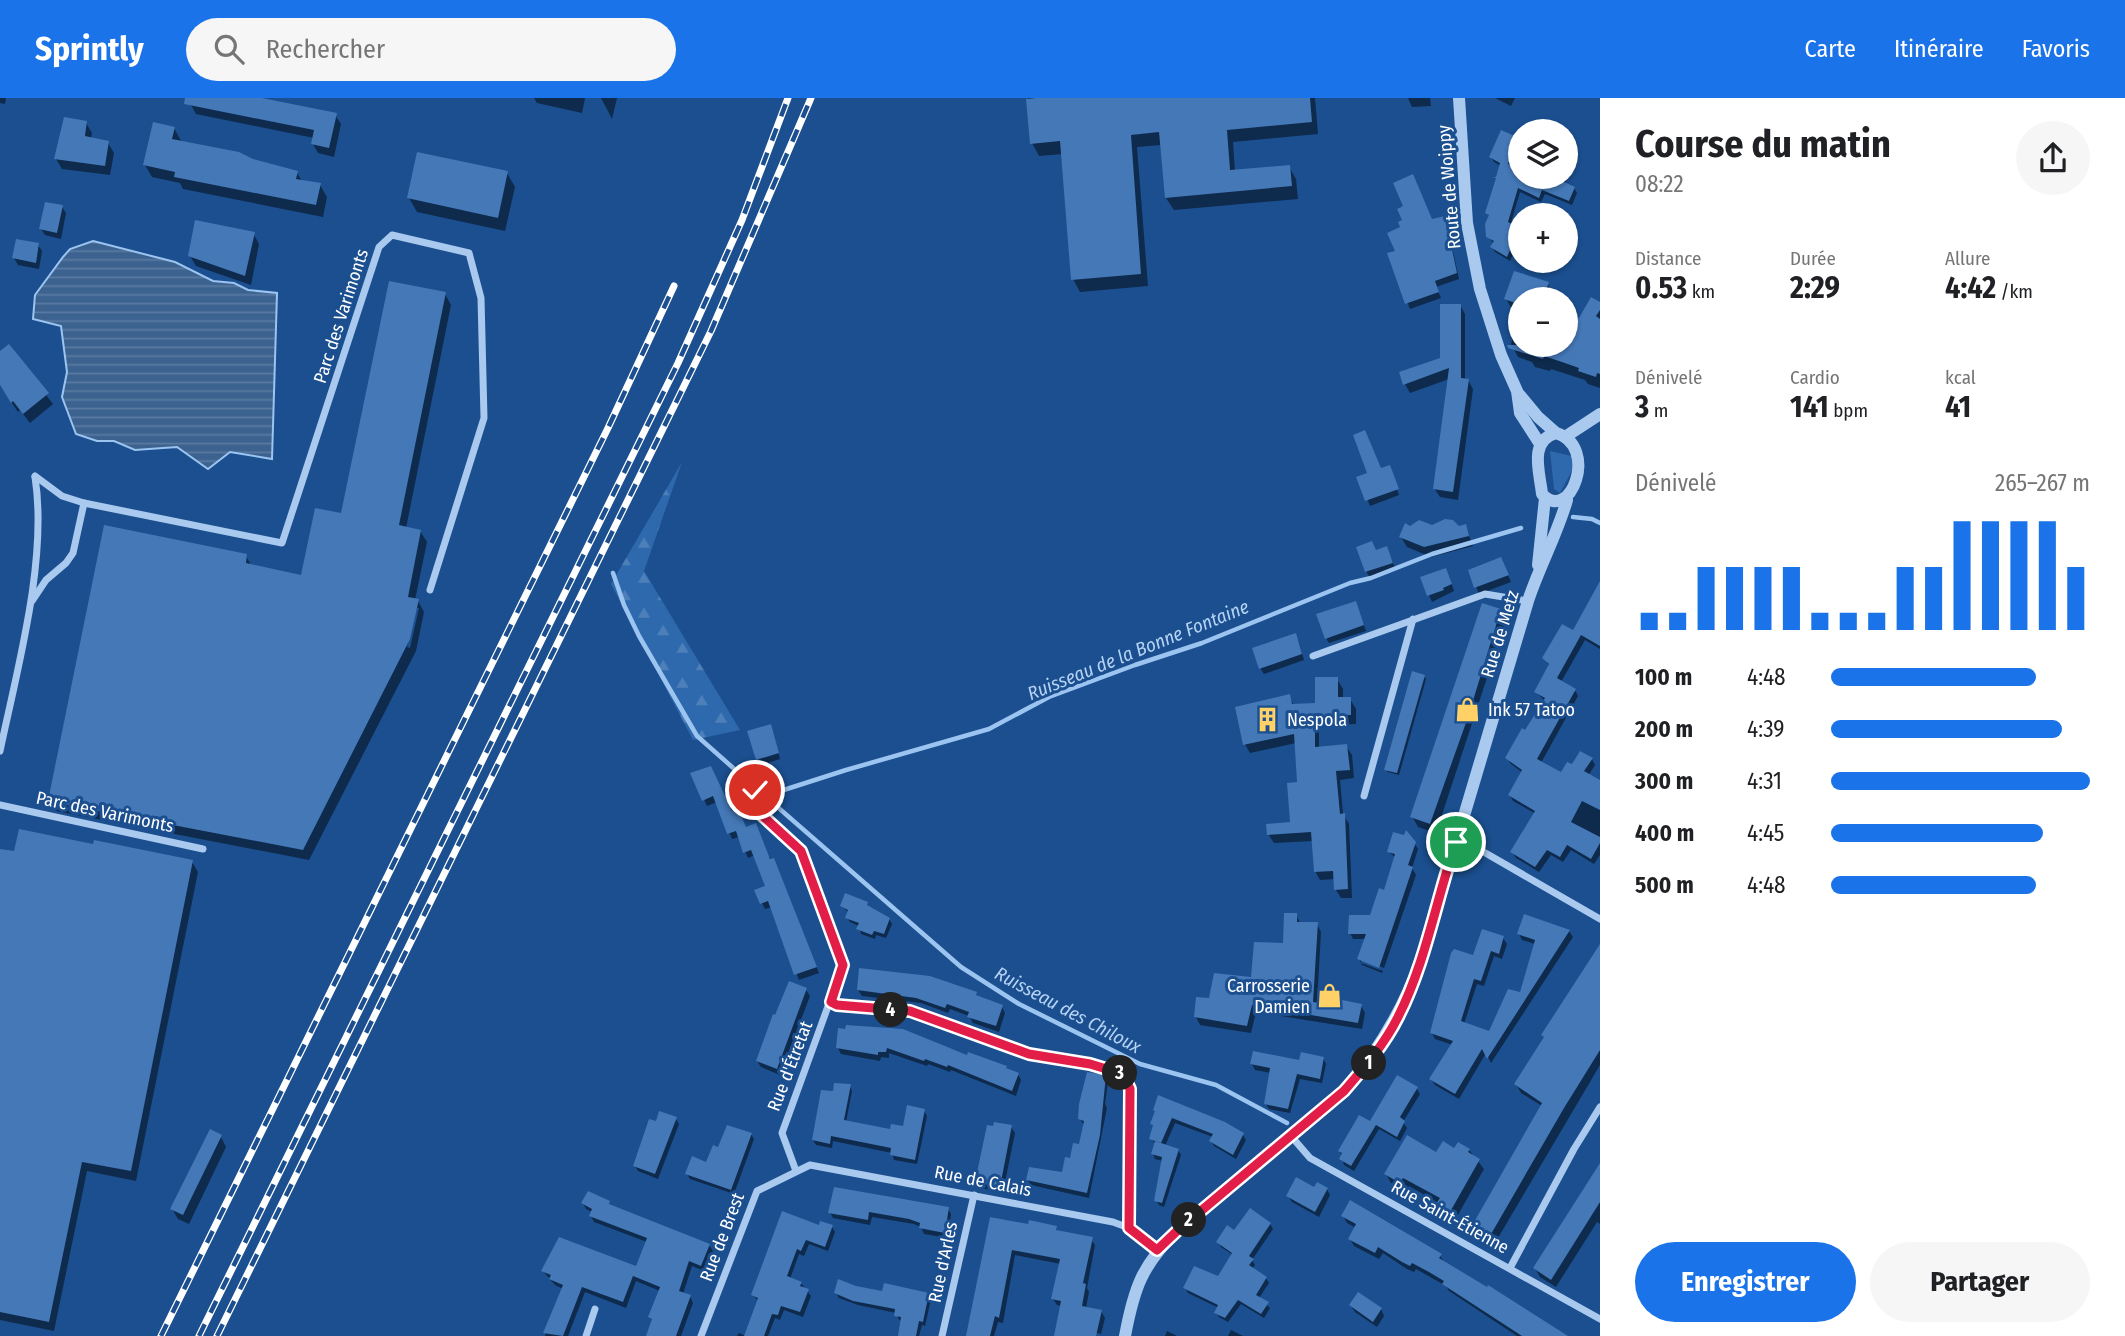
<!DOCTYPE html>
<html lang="fr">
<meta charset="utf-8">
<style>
:root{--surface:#fff;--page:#f6f6f6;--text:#202124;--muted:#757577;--accent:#1a73e8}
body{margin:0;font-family:"Fira Sans Condensed",sans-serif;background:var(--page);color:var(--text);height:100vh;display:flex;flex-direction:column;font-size:26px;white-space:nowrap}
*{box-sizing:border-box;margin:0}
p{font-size:23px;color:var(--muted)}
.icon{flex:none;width:38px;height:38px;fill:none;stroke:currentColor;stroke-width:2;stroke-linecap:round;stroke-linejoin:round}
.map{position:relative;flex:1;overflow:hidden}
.panel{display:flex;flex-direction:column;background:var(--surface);width:525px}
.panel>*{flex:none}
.buttons{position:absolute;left:1508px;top:21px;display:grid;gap:14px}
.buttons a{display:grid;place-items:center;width:70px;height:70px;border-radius:50%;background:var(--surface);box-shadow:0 2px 5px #0004;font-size:35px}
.pin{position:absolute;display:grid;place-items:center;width:60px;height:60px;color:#fff;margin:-30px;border:4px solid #fff;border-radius:50%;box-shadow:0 2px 7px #0007}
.km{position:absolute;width:35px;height:35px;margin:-18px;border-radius:50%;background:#222;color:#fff;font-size:19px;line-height:35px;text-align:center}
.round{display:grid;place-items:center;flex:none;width:74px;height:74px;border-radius:37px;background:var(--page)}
.headline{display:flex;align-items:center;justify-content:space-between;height:119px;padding:0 35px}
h1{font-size:38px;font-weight:700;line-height:52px}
.stats{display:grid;grid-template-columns:repeat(3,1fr);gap:10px;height:119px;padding:7px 35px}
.stats div{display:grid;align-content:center}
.stats b{font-size:30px;font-weight:700}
.stats small{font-size:19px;font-weight:400}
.stats p{font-size:19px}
.chart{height:196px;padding:14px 35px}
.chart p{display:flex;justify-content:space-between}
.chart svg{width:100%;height:126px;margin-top:7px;stroke:var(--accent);stroke-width:6}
.button{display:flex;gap:14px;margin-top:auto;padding:14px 35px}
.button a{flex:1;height:80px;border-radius:42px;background:var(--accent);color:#fff;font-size:28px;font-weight:700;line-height:80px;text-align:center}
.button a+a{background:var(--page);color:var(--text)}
ul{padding:0 35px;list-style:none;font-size:23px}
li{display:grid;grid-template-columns:112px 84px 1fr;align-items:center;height:52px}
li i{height:18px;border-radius:9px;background:var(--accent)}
header{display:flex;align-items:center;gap:42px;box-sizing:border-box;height:98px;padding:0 35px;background:var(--accent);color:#fff}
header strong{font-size:33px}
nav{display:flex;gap:38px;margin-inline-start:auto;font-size:24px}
.search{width:490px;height:63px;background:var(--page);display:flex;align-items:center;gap:18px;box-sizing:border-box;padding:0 24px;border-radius:38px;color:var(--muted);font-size:26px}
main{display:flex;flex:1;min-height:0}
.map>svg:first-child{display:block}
.grass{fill:#2e69ad}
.forest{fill:url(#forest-firs)}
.water{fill:url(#water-rules);stroke:#9cc4f0;stroke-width:2}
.shadow{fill:#0007;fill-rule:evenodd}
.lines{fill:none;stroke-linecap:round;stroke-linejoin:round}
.stream{stroke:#9cc4f0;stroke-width:4.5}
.building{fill:#4478b7}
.minor{stroke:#a9c9ee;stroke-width:7}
.tertiary{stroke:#a9c9ee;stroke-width:12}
.rail-casing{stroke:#fff;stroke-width:7}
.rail{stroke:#1b4f8f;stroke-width:4.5;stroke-dasharray:13;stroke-linecap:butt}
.route-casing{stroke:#fff;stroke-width:14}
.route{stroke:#e11d48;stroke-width:9}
.labels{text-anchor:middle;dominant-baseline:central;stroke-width:6;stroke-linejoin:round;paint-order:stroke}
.street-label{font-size:18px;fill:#fff;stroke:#1b4f8f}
.poi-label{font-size:18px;fill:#fff;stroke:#1b4f8f;text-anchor:start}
.water-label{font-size:19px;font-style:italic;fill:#b5d3f5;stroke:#1b4f8f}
</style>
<header>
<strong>Sprintly</strong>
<div class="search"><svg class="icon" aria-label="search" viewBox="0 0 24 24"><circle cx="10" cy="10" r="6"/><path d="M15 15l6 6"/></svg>Rechercher</div>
<nav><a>Carte</a><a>Itinéraire</a><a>Favoris</a></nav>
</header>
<main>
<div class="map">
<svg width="1600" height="1238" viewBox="0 0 1600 1238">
<defs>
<pattern id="forest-firs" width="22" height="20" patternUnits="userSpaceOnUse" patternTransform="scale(1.75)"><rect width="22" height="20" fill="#2e69ad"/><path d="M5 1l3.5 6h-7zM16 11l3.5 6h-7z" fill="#4d80b9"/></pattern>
<pattern id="water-rules" width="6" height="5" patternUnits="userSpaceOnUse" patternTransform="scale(1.75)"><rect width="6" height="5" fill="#3c6290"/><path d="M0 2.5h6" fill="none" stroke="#597aa1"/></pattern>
</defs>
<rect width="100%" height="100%" fill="#1b4f8f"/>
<path class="grass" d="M1550,353L1576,359L1577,363L1560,395L1554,391Z"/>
<path class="forest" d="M682,364L644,473L740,632L693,642L611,486Z"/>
<path class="water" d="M93,143L175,164L213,183L234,185L248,192L277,195L272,361L230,354L208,371L177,349L135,352L114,343H97L76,336L62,299L67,274L61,228L33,221L35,197L63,159L70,151Z"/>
<g class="shadow">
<path d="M0,0H6L5,6L0,5Z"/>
<path d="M192,0H253L335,17L341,26L334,59L318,55L313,46L314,40L196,16L191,7Z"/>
<path d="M534,0H585L582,15L537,5Z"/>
<path d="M601,0H617L612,21L610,17Z"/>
<path d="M1028,0H1315L1318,36L1233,44L1235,74L1289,69L1296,81L1298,101L1174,112L1166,100L1161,47L1137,49L1148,188L1080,194L1073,181L1063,56L1039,58L1032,45Z"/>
<path d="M1408,0H1430L1431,8L1412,9Z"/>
<path d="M1495,0H1515L1511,8Z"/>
<path d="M86,25L92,35L91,41L108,45L114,55L110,77L62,71L56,61Z"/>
<path d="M174,30L181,43L297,75L302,83L320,87L327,99L323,119L183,91L180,85L152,79L145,67Z"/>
<path d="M1518,42L1521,47L1518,53L1521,55V79H1564L1566,83L1565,86L1574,90L1577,95L1572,107L1545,96L1541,104L1520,94L1510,128L1519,132L1521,139L1510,163L1495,154L1492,149L1494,146L1488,138L1490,119L1487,114L1501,68L1494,64L1491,59Z"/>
<path d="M507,75L515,89L505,133L417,114L409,100Z"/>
<path d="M62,109L66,115L61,141L45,137L41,131Z"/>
<path d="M1444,120L1447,125L1459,181L1436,189L1441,200L1410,211L1389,156L1397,154Z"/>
<path d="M253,135L259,146L251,187L196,168L190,158Z"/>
<path d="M38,147L42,153L39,171L18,167L14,160Z"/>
<path d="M1548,186L1554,201H1521V247H1566L1579,222L1600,206V290L1588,286L1585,282L1551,271L1550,273L1535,269L1532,264L1518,259L1511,246L1520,216L1514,214L1506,201Z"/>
<path d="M445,196L451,207L406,430L420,433L427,444L415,502L418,503L424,514L416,553L309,762L56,713L50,702L246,458L252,469L303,479L343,417ZM416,510H419L410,550L407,549Z"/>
<path d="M1460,207L1465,216V282H1468L1473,291L1458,402L1440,399L1434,390L1449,281L1410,295L1405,286L1441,262Z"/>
<path d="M9,248L53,306L30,325L20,312L18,314L0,287V255Z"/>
<path d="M1381,372H1390L1399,397L1370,408L1359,380Z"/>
<path d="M1465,428L1473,448L1431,459L1407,449L1401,439L1410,429Z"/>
<path d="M1387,450L1396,472L1370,480L1366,473L1376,454Z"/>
<path d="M1504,468L1511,484L1479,496L1470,473Z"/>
<path d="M1449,478L1454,493L1432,504L1422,480Z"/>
<path d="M1600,496V551L1585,542L1561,584L1575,592L1578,598L1541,665L1562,677L1572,668L1592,661L1595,667L1588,678L1600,684V757L1594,766L1571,752L1563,764L1551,757L1539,774L1516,760L1512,754L1536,716L1513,703L1510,697L1523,675L1511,666L1507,660L1545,603L1536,594L1550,569L1544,560L1574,534Z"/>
<path d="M1358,511L1366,533L1329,545L1326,540Z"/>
<path d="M1500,512L1506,522L1436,735L1418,729L1412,718Z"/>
<path d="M1298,542L1304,562L1264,576L1260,570Z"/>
<path d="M1424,579L1426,581L1399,677L1388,674L1386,672Z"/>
<path d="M1337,581L1343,591V601H1350L1356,611V626L1323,627L1319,620V651L1346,648L1352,657L1354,680L1340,682L1343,716L1349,726L1352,800H1341L1336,792L1335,781L1320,782L1315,773L1313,743L1274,745L1268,736L1292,725L1299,686L1296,645L1250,655L1245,646L1289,598L1294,608L1314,607Z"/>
<path d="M773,634L780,661L761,667L758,661Z"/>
<path d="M693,676L731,714L777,768L819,875L799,882L772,809L765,811L756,793L767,789L755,757L748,760L739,739L732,741L717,704L707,708Z"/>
<path d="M1414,745L1418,751L1412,770L1416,777L1384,870L1361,861V865L1383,873L1382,875L1362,867L1359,861L1366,841H1353L1350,835L1372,819L1386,794L1396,760L1389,754Z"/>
<path d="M94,748L192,764L198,774L136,1083L87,1073L54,1233L0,1222V752L16,755Z"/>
<path d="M866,806L869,810L889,821L892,826L886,840L876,837L875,841L861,836L859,828L850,824L847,819L849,815L842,808Z"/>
<path d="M1296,817L1300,825L1317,826L1321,834L1317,906L1337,910L1361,908L1365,915L1362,931L1256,914L1251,935L1200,927L1196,919L1211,902L1252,881L1285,847Z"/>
<path d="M1525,818L1569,833L1573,839L1491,965L1486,955L1459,1001L1435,987L1431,981L1453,947L1435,941L1432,935L1474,859L1503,840L1507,846L1502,861L1494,858L1484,888L1477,886L1464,926L1490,935L1521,896L1535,846L1522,842L1519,836Z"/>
<path d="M1600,855V967L1492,1150L1476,1141L1471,1133L1542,1008L1521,995L1516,986L1545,941L1543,937Z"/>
<path d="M806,892L810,898L780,977L761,969L757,963Z"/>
<path d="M858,892L976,896L978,900L1002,909L1005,915L999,934L973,925L969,918L950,911L948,915L921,905L862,898Z"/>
<path d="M903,933L1018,976L1021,982L1016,998L951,972L950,974L928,966L927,968L889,955V960L881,959L880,963L841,956L838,950Z"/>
<path d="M1323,960L1326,966L1322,985L1300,981L1290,1015L1269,1011L1266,1006L1271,975L1255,972L1252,966L1300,964Z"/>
<path d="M1105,979L1108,984L1105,1006L1107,1010L1089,1100L1031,1087L1028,1082L1064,1076L1080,1049L1084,1027L1080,1021Z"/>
<path d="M850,988L852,993L846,1024L892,1033L904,1030L924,1013L927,1018L917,1066L894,1062L892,1055L833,1043L832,1050L816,1047L813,1042L835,995Z"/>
<path d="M1417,991L1420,996L1403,1024L1407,1030L1400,1043L1379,1031L1354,1073L1344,1067L1340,1053L1370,1025Z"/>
<path d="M1156,1015L1243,1037L1246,1042L1236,1061L1214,1048L1211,1043L1213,1039L1175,1025L1165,1048L1178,1052L1181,1057L1164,1109L1159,1107L1156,1102L1163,1063L1155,1061L1153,1056L1156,1047L1151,1040L1154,1029L1152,1026Z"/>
<path d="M676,1021L679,1026L658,1081L638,1073L635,1068Z"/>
<path d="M1011,1029L1015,1035L1003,1094L980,1090L976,1084Z"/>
<path d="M751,1036L754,1041L734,1096L690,1081L687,1076L707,1066L719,1052Z"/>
<path d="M221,1039L226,1049L189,1126L178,1121L172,1111Z"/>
<path d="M1469,1052L1484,1071L1455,1122L1444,1115L1439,1105L1409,1088L1406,1093L1391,1085L1386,1076L1437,1057Z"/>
<path d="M1600,1068V1126L1597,1124L1556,1189L1540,1179L1535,1170Z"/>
<path d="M1315,1091H1327L1330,1097L1319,1119L1292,1104L1288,1098Z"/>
<path d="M583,1105H609L612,1109L709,1147L713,1153L704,1173L692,1168L683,1196L690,1198L693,1205L681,1238H648L653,1223L650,1219L660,1193L636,1183L626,1210L585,1194L568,1238H545L563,1191L555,1187L543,1173L637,1170L647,1144L594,1124L591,1118L592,1114L586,1111Z"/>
<path d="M948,1111L951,1116L948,1140L924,1136L921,1129L914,1126L872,1119L870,1127L833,1120L830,1114Z"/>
<path d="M783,1115L820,1129H832L835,1134L828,1153L809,1146L804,1158L799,1156L790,1181L801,1185L811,1198L803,1219L784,1212L780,1222L775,1220L768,1238H737L739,1235L746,1238L759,1204L753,1197Z"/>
<path d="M1343,1118L1440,1158L1445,1165L1564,1238H1517L1449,1193L1446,1188L1416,1171L1414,1174L1407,1171L1383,1155L1379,1161L1354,1148L1350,1141L1356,1130L1347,1125Z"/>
<path d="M992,1121L1030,1128L1055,1129L1058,1134L1091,1141L1095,1147L1087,1190L1089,1194L1086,1210L1101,1213L1105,1220L1101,1236L1079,1231L1078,1238H1056L1062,1208L1057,1207L1053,1201L1061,1166L1015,1157L1003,1225L998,1224L994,1238H968Z"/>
<path d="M1270,1126L1273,1131L1252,1162L1255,1167L1252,1171L1266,1180L1269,1185L1259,1200L1270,1210L1264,1220L1241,1206L1228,1224L1219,1219L1216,1215L1219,1210L1188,1195L1185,1190L1218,1180L1233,1157L1221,1149L1218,1144L1235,1134Z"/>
<path d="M856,1190L884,1195L928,1196L931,1201L925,1228L922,1227L919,1238H899L902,1223L899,1222L896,1215L858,1207L839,1200L836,1195Z"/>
<path d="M1351,1208L1381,1211L1384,1218L1377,1229L1355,1214Z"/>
<path d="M1231,1232L1243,1238H1228Z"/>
<path d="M1167,1233L1177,1238H1165Z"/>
</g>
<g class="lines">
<g class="stream">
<path d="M1573,419L1592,421L1600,425"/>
<path d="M613,475L624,507L639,538L697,638L740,676"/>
<path d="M765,698L846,672L989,631L1049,599L1135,567L1202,545L1350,485L1371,480L1432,456L1521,430"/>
<path d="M766,699L961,869L1019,906L1140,966L1216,987L1287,1025"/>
</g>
</g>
<g class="building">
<path d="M185,0H262L337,15L329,50L311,46L314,32L184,6Z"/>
<path d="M1036,0H1310L1312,24L1227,32L1230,72L1290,67L1292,88L1165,100L1159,34L1131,37L1141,176L1071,182L1060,43L1030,46L1026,1Z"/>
<path d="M64,19L87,23L85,38L109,43L105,68L54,61Z"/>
<path d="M153,24L175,29L172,41L239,54L253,61L298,73L296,81L321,85L316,107L174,79L175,74L143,67Z"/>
<path d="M1501,32L1519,40L1508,66L1521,69V79H1563L1562,83L1575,89L1569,103L1542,92L1539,100L1518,90L1508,124L1520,130L1507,159L1490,149L1494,143L1486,139L1485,126L1489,117L1485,115L1496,80L1492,79H1496L1500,65L1489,59Z"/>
<path d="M417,54L508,73L498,120L407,100Z"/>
<path d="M1413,76L1432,121L1445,118L1457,175L1435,183L1439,194L1405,206L1387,155L1395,153L1387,135L1400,129L1398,124L1402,122L1397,111L1403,108L1393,85Z"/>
<path d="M45,104L63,107L57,135L39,131Z"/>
<path d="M195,122L255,134L245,178L188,158Z"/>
<path d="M16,141L39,145L36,165L12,160Z"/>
<path d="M1514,173L1549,184L1543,201H1521V207L1504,201Z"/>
<path d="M389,183L446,194L399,427L421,432L408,499L419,501L410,541L303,752L48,703L104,427L247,456L246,465L301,477L315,410L341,415Z"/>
<path d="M1591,199L1600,204V212L1596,218L1600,221V276L1597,275L1596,279L1578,273L1579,270L1562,264L1544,258L1543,261L1508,250L1507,247H1566V216L1579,220Z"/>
<path d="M1440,206H1461V280L1469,281L1453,394L1433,391L1449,270L1403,287L1399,274L1440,260Z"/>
<path d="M9,246L49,295L23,316L13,303L11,305L0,287V253Z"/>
<path d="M1365,332L1381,370L1390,367L1399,391L1365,403L1356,379L1367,375L1353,337Z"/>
<path d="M1445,421L1453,422L1459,428L1466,426L1469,438L1424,449L1399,439L1405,425L1410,428L1419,422L1432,427Z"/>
<path d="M1372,443L1376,452L1387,448L1393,465L1365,474L1356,449Z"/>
<path d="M1501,459L1509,477L1474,490L1468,472Z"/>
<path d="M1446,470L1452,486L1443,490L1444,492L1427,498L1420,479Z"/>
<path d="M1600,483V548L1581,537L1557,580L1576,591L1537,661L1561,674L1567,664L1572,666L1580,653L1593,660L1584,673L1600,682V712L1582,703L1571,724L1600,739V745L1591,761L1567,747L1560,759L1547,752L1535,769L1510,754L1535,713L1508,697L1522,672L1505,660L1522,630L1525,632L1545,600L1534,594L1549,566L1542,560L1562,526L1573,532Z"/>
<path d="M1356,503L1364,527L1325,541L1316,516Z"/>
<path d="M1482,505L1501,511L1468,619L1430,726L1410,719Z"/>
<path d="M1296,535L1302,556L1259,571L1252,550Z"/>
<path d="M1412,573L1425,577L1397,675L1384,672Z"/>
<path d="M1315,579H1338V599H1351V617H1315Z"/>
<path d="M1290,596L1292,606L1315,605V649L1347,646L1350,672L1336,673L1340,716L1345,715L1348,791L1334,792L1333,773L1314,774L1311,734L1267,737L1266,726L1290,724L1287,685L1297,684L1294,636L1243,647L1235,609Z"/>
<path d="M771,626L779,655L756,662L747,633Z"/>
<path d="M711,668L732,713L738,710L746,729L756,725L770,761L774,760L817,869L794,877L768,803L760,806L754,792L765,788L751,752L743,755L736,733L727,736L713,698L702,703L690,675Z"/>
<path d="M19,731L93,746L94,742L193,762L131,1073L82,1064L49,1224L0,1214V751L14,753Z"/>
<path d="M1406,732L1416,744L1408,767L1413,769L1379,870L1357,861L1366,836H1348L1349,817H1370L1379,790L1384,792L1395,756L1387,754L1393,734L1404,737Z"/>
<path d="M845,795L868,804L867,807L890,820L884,836L874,833L872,837L856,831L859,825L845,820L848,812L840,808Z"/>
<path d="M1284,815H1297V824H1318L1313,904L1336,908L1337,901L1362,906L1358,925L1252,907L1247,928L1194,919L1196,899L1209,900L1214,875L1251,879L1254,844L1283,845Z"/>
<path d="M1524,816L1570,832L1487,961L1482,951L1455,996L1429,981L1453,943L1430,935L1451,855L1454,851L1473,857L1482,831L1504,838L1499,856L1491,853L1481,883L1474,881L1461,923L1489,933L1508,891L1520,894L1535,842L1517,836Z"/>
<path d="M1600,846V952L1564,1010L1487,1143L1469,1133L1542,1005L1514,986L1544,939L1541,937Z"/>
<path d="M859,870L930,878L977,894L976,897L1003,907L996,928L967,919L969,914L947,906L945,910L916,900L857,892Z"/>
<path d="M789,883L807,890L777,971L756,963L773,916L775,917Z"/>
<path d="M846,927L903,931L967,957L968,954L1007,968L1006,970L1019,975L1012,993L948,967L947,969L925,961L924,963L887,950L886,954H878V957L836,950L838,930L845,931Z"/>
<path d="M1253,953L1299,962L1301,954L1324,959L1320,981L1297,976L1288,1011L1264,1006L1270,970L1250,966Z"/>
<path d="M1087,974L1106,977L1100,1037L1087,1095L1026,1082L1029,1069L1062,1074L1065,1059L1070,1060L1073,1045L1079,1046L1084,1023L1078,1021L1079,1006Z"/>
<path d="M1397,977L1418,989L1400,1019L1405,1023L1397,1039L1376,1027L1351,1068L1339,1061L1342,1055L1338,1053L1359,1017L1370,1023Z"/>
<path d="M834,985L851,986L844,1022L890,1031L891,1026L903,1028L907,1007L925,1011L915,1062L890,1057L891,1050L831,1038L830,1046L812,1042L821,992L833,993Z"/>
<path d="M1158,997L1225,1024L1244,1035L1233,1057L1209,1043L1213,1036L1172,1020L1161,1045L1149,1041L1153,1027L1150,1026L1155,1013L1153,1012Z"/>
<path d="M659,1013L677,1019L655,1076L633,1068L649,1021L656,1023Z"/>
<path d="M994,1024L1012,1027L1000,1089L975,1084L987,1027L993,1028Z"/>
<path d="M727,1027L752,1035L731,1092L685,1076L692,1058L706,1064L713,1047L718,1049Z"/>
<path d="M210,1031L222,1037L183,1117L170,1111Z"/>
<path d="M1407,1037L1436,1054L1443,1043L1454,1050L1458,1044L1470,1051L1468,1054L1480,1061L1450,1114L1436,1106L1440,1100L1403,1080L1400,1085L1384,1076Z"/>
<path d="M1155,1043L1179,1051L1162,1105L1154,1103L1162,1059L1151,1056Z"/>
<path d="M1600,1065V1104L1551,1182L1533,1170Z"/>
<path d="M1296,1079L1314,1089L1317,1084L1328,1090L1315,1114L1286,1098Z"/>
<path d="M834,1089L949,1109L945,1135L919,1130L920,1125L909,1121L869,1114L868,1122L828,1115Z"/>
<path d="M588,1093L610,1103L609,1106L710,1146L701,1168L689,1163L679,1193L691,1197L676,1238H646L652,1221L648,1219L660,1189L633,1178L623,1204L582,1189L563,1238L543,1235L563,1187L549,1181L551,1177L541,1173L559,1139L636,1168L647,1140L589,1118L592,1111L581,1105Z"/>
<path d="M1350,1102L1442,1156L1439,1160L1487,1189L1488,1187L1568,1238H1522L1442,1186L1444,1183L1429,1174L1412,1165L1410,1168L1402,1164L1378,1149L1375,1155L1348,1141L1356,1126L1341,1118Z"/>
<path d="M1250,1110L1271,1125L1249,1158L1254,1161L1249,1167L1267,1179L1256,1197L1269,1204L1261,1216L1238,1202L1225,1220L1214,1215L1218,1207L1183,1190L1194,1168L1218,1178L1232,1155L1216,1144L1227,1127L1234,1132Z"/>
<path d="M782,1113L819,1127L820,1123L833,1127L825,1149L806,1142L801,1153L797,1151L787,1178L802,1184L800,1188L809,1191L800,1214L781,1208L778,1217L772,1216L764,1238H744L758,1200L751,1197Z"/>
<path d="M990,1119L1028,1126L1029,1122L1057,1128L1056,1132L1093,1139L1083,1185L1086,1186L1082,1208L1102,1212L1096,1238H1054L1061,1203L1051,1201L1060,1161L1012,1152L999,1220L995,1218L990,1238H966Z"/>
<path d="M838,1181L856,1188L882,1193L884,1185L929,1195L923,1224L919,1223L916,1238H898L901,1219L894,1218L895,1211L853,1203L834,1195Z"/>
<path d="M1358,1194L1382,1210L1373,1224L1349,1207Z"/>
</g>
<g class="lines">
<g class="minor">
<path d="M35,378L62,398L84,405L282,445L379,149L392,137L469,155L481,200L484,320L430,492"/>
<path d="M32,503L46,482L66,465L73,455L84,405"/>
<path d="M1313,558L1485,496L1528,503"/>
<path d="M0,653C17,572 48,461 35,379"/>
<path d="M755,692L753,709L801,753L843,867L782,1035L796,1073"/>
<path d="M1364,698L1413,521"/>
<path d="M0,707L203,751"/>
<path d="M1456,744L1482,753L1600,821"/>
<path d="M831,904L837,907L910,913L1029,956L1090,966L1123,976L1130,991L1129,1130"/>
<path d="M1291,1038L1310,1060L1600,1221"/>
<path d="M1510,1170L1574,1051L1600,1009"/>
<path d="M586,1238L595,1211"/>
<path d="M701,1238L757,1093L810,1067L1113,1124L1129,1130L1157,1152"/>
<path d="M942,1238L974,1097"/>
</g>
<g class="tertiary">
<path d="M1459,0L1467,125L1480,191L1501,257L1517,293L1520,315L1540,346"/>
<path d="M1518,295L1538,319L1556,335"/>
<path d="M1556,335C1600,348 1570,427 1542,396C1540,375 1528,343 1556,335Z"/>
<path d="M1568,337L1600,316"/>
<path d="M1538,467L1545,400"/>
<path d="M1125,1238C1134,1190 1142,1167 1177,1133L1344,993C1379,953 1403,912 1421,862L1528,503C1539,469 1557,437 1567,402"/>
</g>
<defs>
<g id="rail">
<path d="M161,1238L608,330L674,188"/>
<path d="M199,1238L678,265L742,122L788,0"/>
<path d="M217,1238L711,233L811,0"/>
</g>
</defs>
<use href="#rail" class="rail-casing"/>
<use href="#rail" class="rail"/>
</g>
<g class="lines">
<defs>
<path id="route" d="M755,692L753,709L801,753L843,867L831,904L837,907L910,913L1029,956L1090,966L1123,976L1130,991L1129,1130L1157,1152L1177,1133L1344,993C1364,970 1384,947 1398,919C1426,864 1436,802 1456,744"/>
</defs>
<use href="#route" class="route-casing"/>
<use href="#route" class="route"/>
</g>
<defs>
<symbol id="shop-bare" viewBox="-9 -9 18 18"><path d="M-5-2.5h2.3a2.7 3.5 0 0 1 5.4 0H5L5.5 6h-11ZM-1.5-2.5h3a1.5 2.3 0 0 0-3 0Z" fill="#ffd166" stroke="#1b4f8f" stroke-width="2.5" paint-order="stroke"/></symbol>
<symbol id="building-bare" viewBox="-9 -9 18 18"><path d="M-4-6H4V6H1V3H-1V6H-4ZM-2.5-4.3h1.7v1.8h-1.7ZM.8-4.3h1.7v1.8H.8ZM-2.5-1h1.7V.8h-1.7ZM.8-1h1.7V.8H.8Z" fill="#ffd166" stroke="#1b4f8f" stroke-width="2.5" paint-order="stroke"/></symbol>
</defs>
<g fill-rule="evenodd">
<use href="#shop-bare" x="1450" y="594" width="35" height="35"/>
<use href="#building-bare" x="1250" y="604" width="35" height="35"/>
<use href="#shop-bare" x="1312" y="880" width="35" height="35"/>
</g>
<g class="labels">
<g class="street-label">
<text transform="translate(1449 89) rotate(-95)">Route de Woippy</text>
<text transform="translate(341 218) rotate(-72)">Parc des Varimonts</text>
<text transform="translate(1500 536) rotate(-73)">Rue de Metz</text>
<text transform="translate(105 714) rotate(12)">Parc des Varimonts</text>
<text transform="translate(790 968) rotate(-69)">Rue d'Étretat</text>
<text transform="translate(983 1083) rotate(11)">Rue de Calais</text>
<text transform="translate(1450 1119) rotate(29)">Rue Saint-Étienne</text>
<text transform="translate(722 1139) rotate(-69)">Rue de Brest</text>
<text transform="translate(943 1164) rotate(-78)">Rue d'Arles</text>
</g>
<g class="poi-label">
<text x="1488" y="612">Ink 57 Tatoo</text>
<text x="1287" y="622">Nespola</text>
<text x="1310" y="888" text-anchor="end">Carrosserie<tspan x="1310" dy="21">Damien</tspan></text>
</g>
<g class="water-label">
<text transform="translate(1138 552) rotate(-22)">Ruisseau de la Bonne Fontaine</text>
<text transform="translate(1068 912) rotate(28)">Ruisseau des Chiloux</text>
</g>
</g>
</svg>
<div class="buttons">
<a><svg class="icon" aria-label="layers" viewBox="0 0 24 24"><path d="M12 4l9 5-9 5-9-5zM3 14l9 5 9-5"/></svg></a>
<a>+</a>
<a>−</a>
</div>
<div class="pin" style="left:1456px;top:744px;background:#1e9e55"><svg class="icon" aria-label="arrive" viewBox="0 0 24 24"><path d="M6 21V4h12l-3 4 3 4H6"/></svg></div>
<div class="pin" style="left:755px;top:692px;background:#d93025"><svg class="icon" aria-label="check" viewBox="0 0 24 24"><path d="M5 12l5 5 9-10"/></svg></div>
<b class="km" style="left:1369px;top:965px">1</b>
<b class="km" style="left:1189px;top:1122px">2</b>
<b class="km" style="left:1120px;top:975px">3</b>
<b class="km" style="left:891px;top:912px">4</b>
</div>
<section class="panel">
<div class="headline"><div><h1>Course du matin</h1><p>08:22</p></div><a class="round"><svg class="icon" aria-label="share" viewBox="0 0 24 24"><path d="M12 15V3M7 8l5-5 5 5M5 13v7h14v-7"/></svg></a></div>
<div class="stats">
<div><p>Distance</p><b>0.53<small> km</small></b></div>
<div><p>Durée</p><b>2:29</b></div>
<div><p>Allure</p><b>4:42<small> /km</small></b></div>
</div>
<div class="stats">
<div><p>Dénivelé</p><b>3<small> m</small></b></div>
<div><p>Cardio</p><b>141<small> bpm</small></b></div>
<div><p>kcal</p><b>41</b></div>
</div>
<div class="chart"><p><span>Dénivelé</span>265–267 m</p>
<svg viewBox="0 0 160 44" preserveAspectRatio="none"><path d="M5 44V38M15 44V38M25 44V22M35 44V22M45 44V22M55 44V22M65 44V38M75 44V38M85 44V38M95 44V22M105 44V22M115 44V6M125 44V6M135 44V6M145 44V6M155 44V22"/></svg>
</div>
<ul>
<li><b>100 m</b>4:48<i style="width:79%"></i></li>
<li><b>200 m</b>4:39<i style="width:89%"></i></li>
<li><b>300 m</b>4:31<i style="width:100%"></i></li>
<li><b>400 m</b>4:45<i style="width:82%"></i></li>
<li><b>500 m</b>4:48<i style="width:79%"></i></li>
</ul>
<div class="button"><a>Enregistrer</a><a>Partager</a></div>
</section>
</main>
